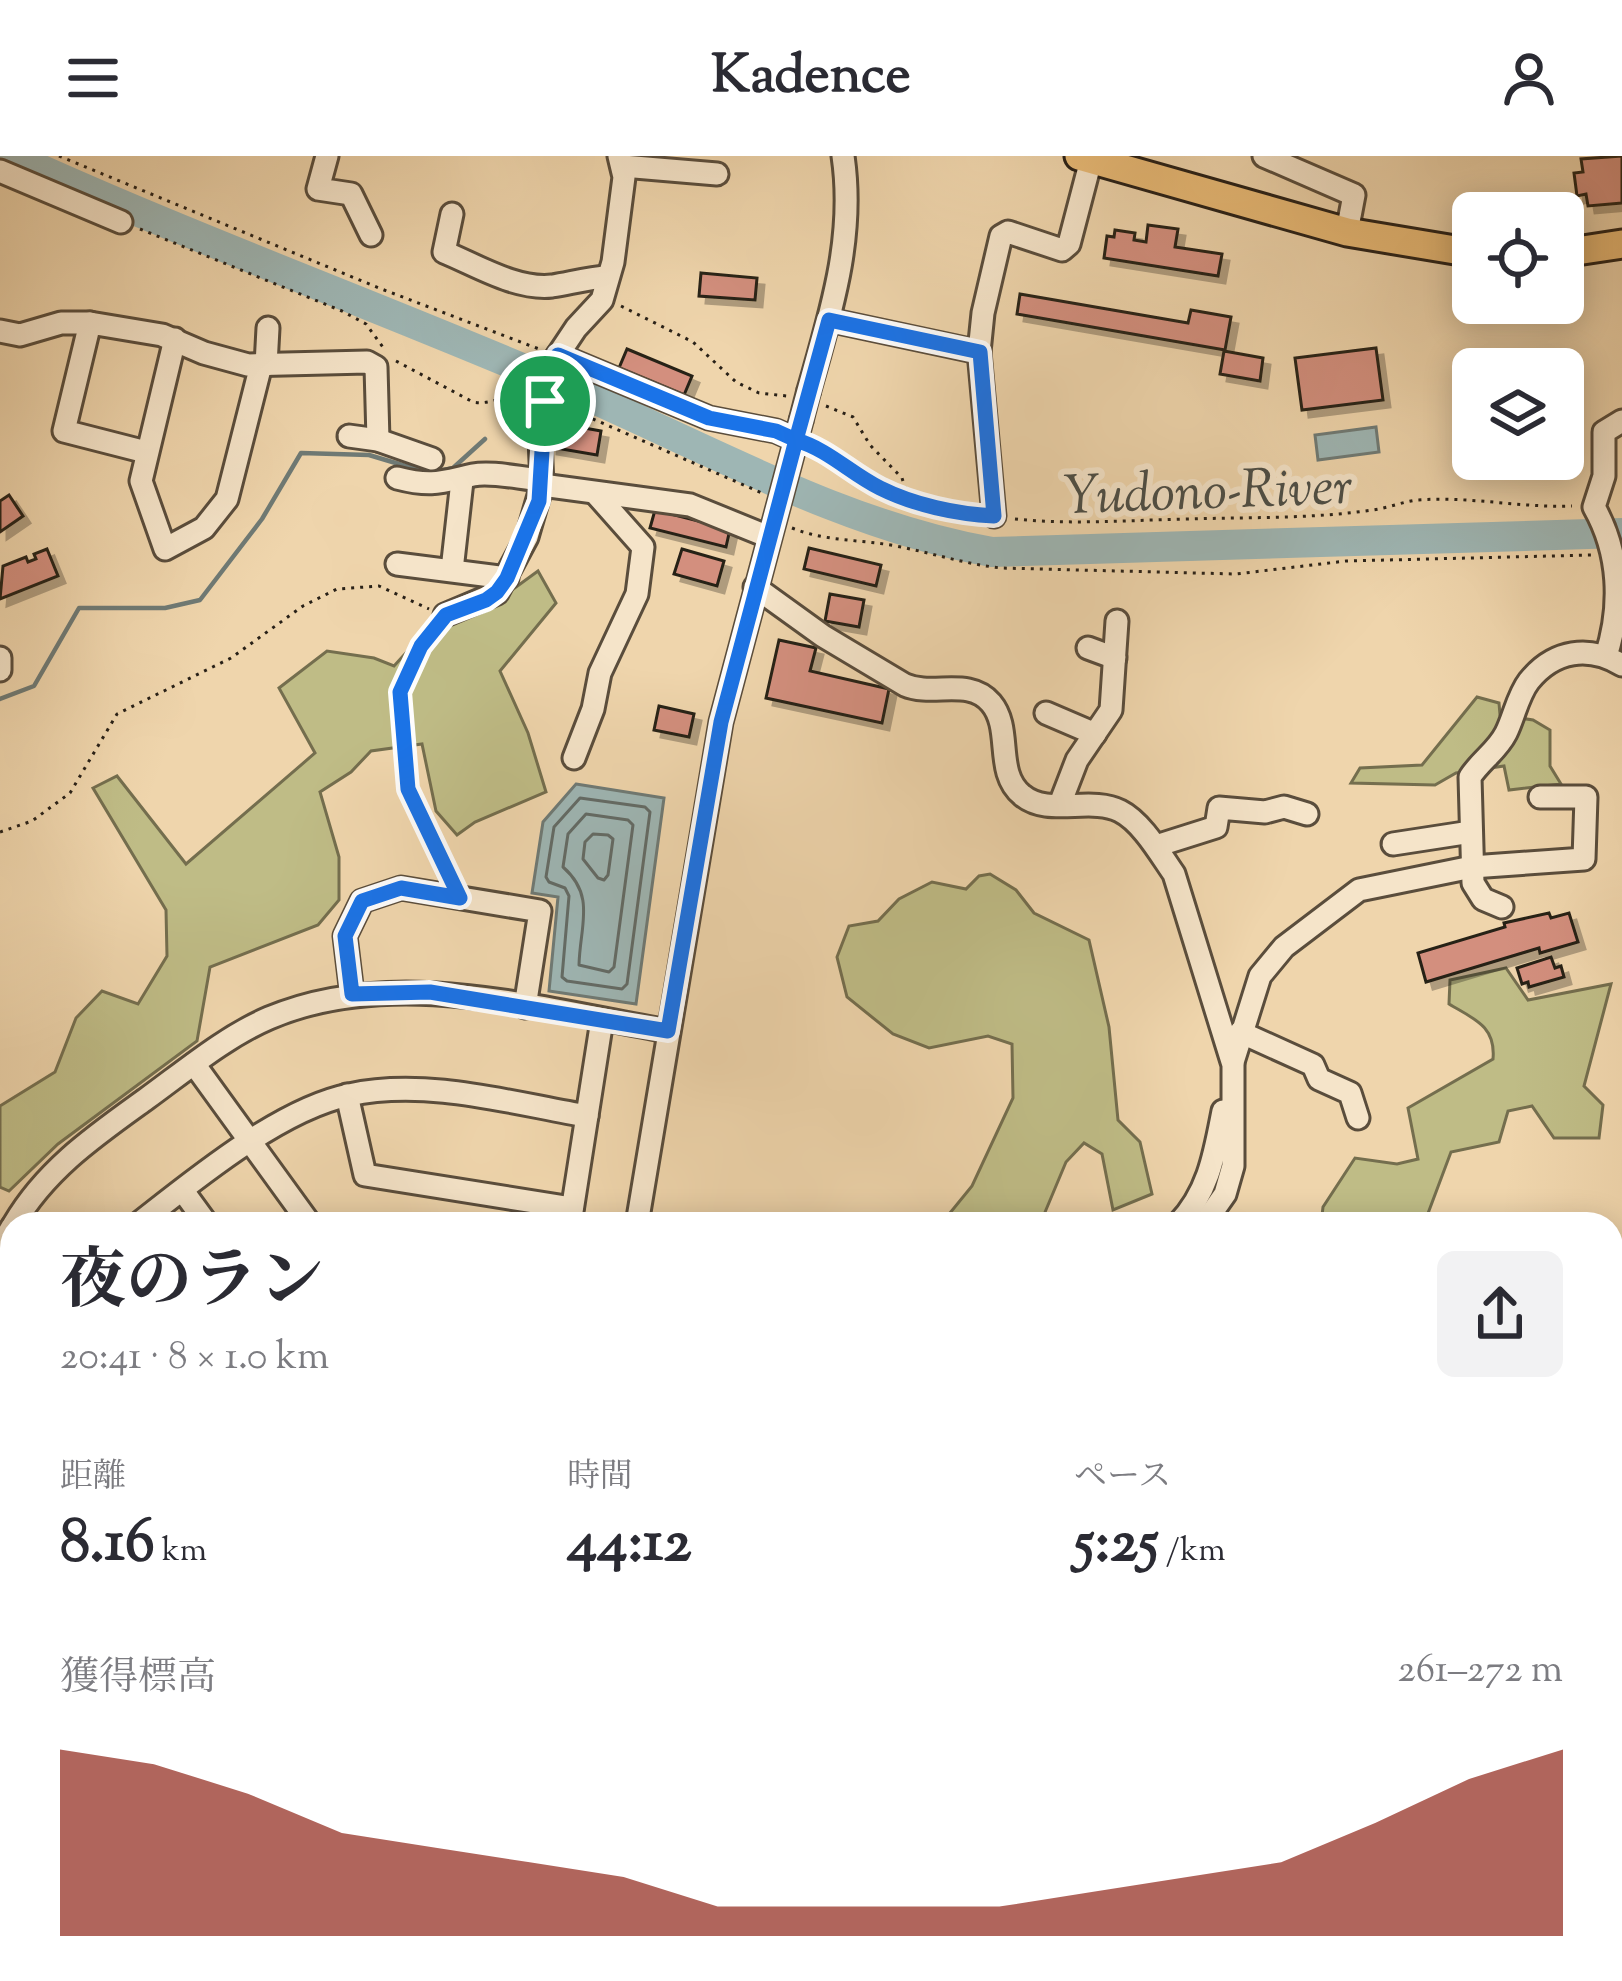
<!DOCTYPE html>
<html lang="ja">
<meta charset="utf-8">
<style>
:root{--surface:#fff;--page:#f2f2f3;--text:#2b2b33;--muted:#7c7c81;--accent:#8f2418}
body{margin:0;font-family:"Sorts Mill Goudy","Noto Serif JP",serif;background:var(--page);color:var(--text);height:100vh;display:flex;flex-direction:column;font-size:45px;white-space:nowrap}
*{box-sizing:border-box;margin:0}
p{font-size:39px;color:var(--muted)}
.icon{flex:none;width:66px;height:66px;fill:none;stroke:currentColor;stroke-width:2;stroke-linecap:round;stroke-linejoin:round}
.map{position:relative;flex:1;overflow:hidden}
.side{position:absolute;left:0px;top:1056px;width:1623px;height:771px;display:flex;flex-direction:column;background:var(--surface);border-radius:36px 36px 0 0;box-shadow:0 6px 30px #0003}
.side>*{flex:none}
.fabs{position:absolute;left:1452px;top:36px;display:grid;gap:24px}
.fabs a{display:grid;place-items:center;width:132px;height:132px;border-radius:18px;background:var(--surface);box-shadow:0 6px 30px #0003;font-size:60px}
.pin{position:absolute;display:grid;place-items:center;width:102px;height:102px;color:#fff;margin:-51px;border:6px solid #fff;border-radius:50%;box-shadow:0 3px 12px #0007}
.round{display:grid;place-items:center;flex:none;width:126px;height:126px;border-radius:18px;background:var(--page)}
.summary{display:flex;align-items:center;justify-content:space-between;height:204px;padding:0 60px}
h1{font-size:66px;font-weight:700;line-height:90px}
.stats{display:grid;grid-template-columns:repeat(3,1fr);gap:18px;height:204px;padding:12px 60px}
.stats div{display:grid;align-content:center}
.stats b{font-size:60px;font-weight:700}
.stats small{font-size:33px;font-weight:400}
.stats p{font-size:33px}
.chart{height:336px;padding:24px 60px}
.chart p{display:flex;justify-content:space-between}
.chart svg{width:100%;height:216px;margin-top:12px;fill:var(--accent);opacity:.7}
header{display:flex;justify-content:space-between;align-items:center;height:156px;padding:0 60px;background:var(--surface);font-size:54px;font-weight:700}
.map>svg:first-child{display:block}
.green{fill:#bfbc86;stroke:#746e4e;stroke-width:3}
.water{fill:#9eb6b4;stroke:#6f7a75;stroke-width:3}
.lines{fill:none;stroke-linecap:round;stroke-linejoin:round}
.shore{stroke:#636b66;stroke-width:3}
.stream{stroke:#6f7a75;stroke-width:4.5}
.river{stroke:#9eb6b4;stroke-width:30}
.building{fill:#d38f7e;stroke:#282017;stroke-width:3;filter:url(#shadow)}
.minor-casing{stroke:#5a4d3c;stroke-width:27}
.major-casing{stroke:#282017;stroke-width:33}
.path{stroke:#282017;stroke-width:3;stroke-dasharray:3 6;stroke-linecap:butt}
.minor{stroke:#f5e4c9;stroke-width:21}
.major{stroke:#e8ba76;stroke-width:27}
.minor-bridge-casing{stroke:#5a4d3c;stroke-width:27;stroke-linecap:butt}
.minor-bridge{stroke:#f5e4c9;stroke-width:21}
.route-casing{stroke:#fff;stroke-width:24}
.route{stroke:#1a73e8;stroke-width:15}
.labels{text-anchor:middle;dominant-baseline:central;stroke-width:12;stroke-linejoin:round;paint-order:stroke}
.water-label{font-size:54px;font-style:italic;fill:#4b4d46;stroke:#f5e4c9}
</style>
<header><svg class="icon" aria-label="menu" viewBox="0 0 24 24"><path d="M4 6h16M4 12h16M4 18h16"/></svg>Kadence<svg class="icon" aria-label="person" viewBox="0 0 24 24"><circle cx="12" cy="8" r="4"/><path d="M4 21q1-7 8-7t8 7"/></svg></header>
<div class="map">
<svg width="1622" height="1825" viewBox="0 0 1622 1825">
<defs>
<filter id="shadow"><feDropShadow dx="7" dy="7" stdDeviation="0" flood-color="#0004"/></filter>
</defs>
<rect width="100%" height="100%" fill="#efd5ac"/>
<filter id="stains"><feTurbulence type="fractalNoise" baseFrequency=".00167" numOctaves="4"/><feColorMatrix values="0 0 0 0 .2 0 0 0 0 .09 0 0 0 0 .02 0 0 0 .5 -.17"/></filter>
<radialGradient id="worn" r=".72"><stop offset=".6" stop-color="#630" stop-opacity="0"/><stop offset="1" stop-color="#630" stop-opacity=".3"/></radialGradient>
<g class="green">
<path d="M538,415L556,447L500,515L528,577L546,636L475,666L457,679L436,655L422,588L371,595L351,616L320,636L339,701V744L318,769L210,811L197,885L58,988L9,1035L0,1031V950L55,916L76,862L102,835L138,848L167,800L166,754L93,632L117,620L186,708L315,597L279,532L327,495L374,502L394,510L435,465L482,456Z"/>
<path d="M1477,541L1499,547L1500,559L1533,564L1550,574V610L1561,628L1509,634L1504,610L1456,617L1435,629L1351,627L1360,612L1422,609Z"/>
<path d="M990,718L1016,734L1034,757L1089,784L1109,871L1118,964L1140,986L1152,1038L1113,1054L1102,998L1084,987L1066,1006L1043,1061L1022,1059L1014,1068H941L972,1030L1013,942L1012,888L988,880L929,892L893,878L847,841L837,801L849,770L878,765L899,743L932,726L966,733L979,720Z"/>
<path d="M1506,812L1528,844L1611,828L1584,930L1603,949L1599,982H1554L1532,950L1508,955L1499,986L1451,996L1424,1068H1321L1323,1051L1355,1002L1397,1008L1418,1003L1408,952L1493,903C1496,870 1474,863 1449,848L1450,824Z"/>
<path d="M1622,1680V1825H1213L1216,1815H1611V1681Z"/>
<path d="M204,1815H378L393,1825H218Z"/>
</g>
<g class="water">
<path d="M1376,271L1379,296L1318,304L1315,279Z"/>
<path d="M576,628L664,642L636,848L549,835L558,741L532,737L543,666Z"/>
</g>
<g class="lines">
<g class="shore">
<path d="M580,642L645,651L650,656L627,828L622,833L567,825L562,821L569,740L565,732L549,726L546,721L554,671Z"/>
<path d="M586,658L628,664L633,669L614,811L609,816L579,809C580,769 596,740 563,711L568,678Z"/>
<path d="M593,678L608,679L613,683L608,719L604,724L598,722L583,703L585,686Z"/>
</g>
<g class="stream">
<path d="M509,232L519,214"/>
<path d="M0,543L34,530L79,452H165L200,444L262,363L301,297L369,299L429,317L453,312L485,283"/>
</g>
<path class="river" d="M11,0C197,85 389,154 576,235C711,294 847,371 992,396L1622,377"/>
</g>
<g class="building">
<path d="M1622,0V47L1588,50L1586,38L1577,40L1574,17L1583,16L1581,3Z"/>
<path d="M1148,69L1178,73L1175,91L1222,98L1218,120L1104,102L1107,80L1114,81L1115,74L1135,77L1134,84L1146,86Z"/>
<path d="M701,117L757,122L755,144L699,140Z"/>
<path d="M1020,138L1188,167L1191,154L1231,161L1225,194L1017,158Z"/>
<path d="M1376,192L1383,244L1302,254L1295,202Z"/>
<path d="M627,193L692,220L684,239L619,212Z"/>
<path d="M1224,195L1263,202L1260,225L1220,218Z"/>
<path d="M551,266L601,275L597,299L550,291Z"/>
<path d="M9,339L23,360L0,376V345Z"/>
<path d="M655,354L730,373L726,391L650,372Z"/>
<path d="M809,392L881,409L876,430L804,413Z"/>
<path d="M47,393L58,420L0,443L3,410L26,401L28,406L36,403L34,398Z"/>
<path d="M682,393L724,405L717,430L674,418Z"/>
<path d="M830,438L864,444L859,471L825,465Z"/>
<path d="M779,484L816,492L810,515L889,533L882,567L766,542Z"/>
<path d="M659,550L694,558L689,581L654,574Z"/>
<path d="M1549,757L1551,762L1569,757L1578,786L1540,797L1539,792L1426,826L1418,797L1505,771L1504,767Z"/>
<path d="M1551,801L1555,812L1561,810L1564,821L1529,831L1528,826L1522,828L1517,812Z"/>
</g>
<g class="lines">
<defs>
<g id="minor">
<path d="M327,0L318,33L351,38L371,79"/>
<path d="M1264,0L1354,39L1347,76"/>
<path d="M623,10L717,18"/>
<path d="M0,15L121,66"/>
<path d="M452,58L444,96C476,109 516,134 552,130C571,127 588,122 608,121"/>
<path d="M829,164L979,196"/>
<path d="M0,175L20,179L61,167H90"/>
<path d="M175,183L141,325L165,393L204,372L227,343L261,209"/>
<path d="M558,199L709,262L776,275L796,284"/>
<path d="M266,209L268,172"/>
<path d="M809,234C831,156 855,81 843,0"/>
<path d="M349,280L378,284L432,303"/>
<path d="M146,296L64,275L90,167L162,179L204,197L248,209L367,206L376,211L378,284"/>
<path d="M397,322C432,331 441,326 473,319C493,315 522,323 542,324"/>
<path d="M542,329L690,349L769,381"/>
<path d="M994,360L979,196L983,157L1001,80L1008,76L1062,94L1069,88L1091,4"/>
<path d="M397,408L507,422"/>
<path d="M452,414L462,325"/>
<path d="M755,431L823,480L905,529C933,541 969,521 991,547C1013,573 994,616 1022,639C1047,661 1091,640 1120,655C1142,666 1160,698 1174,718L1233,909V1010L1225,1038L1204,1068"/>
<path d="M445,459L497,437L527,381L542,329L540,282L556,202L576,172L602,144L613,106L624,21L619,0"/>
<path d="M1088,492L1115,502"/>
<path d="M1606,500C1622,450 1620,397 1594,351L1604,320V276L1622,265"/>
<path d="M0,502V514"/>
<path d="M1046,557L1095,578"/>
<path d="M574,602L593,553L600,517L637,438L643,391L596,338"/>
<path d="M1060,648L1077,604L1111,554L1117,465"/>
<path d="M1393,688L1471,676"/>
<path d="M1156,690L1216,671L1219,652L1265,656L1284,651L1307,658"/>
<path d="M1502,751L1483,743L1473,727L1470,621C1481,604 1497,595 1506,577C1514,561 1518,539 1529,525C1554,494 1589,489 1622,509"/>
<path d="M352,838L345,780L362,745L401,732L540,755L525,851"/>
<path d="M1240,876L1313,909L1319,923L1350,937L1358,962"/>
<path d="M1233,906L1260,820L1284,791L1359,734L1472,711L1584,703L1586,641H1540"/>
<path d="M194,908L310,1068"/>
<path d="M347,939L365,1019L572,1052"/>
<path d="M183,1035L207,1068"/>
<path d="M14,1068C46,1013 96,979 146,943C186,914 225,881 269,862C394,809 540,853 668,875"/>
<path d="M138,1068C194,1024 280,953 349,939C426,922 511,947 587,960"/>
<path d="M570,1068L602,864"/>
<path d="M637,1068L721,566L801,265"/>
<path d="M1178,1068C1209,1036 1215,996 1223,955"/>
<path d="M0,1092L12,1071"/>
<path d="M0,1299L12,1301"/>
<path d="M0,1397L12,1399"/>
<path d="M1611,1408L1622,1409"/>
<path d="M0,1538L12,1546"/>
<path d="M0,1666L12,1675"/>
<path d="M1611,1672L1618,1671L1622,1480"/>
<path d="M0,1808L12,1791"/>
<path d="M189,1815L202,1825"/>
<path d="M396,1815L410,1825"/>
<path d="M584,1815L583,1820L589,1825"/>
<path d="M91,1825L98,1815"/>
<path d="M505,1825L508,1815"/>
<path d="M669,1825L672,1815"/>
<path d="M770,1825L773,1815"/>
<path d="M865,1825L867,1815"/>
<path d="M957,1825L959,1815"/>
<path d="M1055,1825L1056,1815"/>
<path d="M1147,1825L1149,1815"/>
</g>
<g id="major">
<path d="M1079,0L1347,76L1473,97"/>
<path d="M1563,97L1622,88"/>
</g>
</defs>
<use href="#minor" class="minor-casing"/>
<use href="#major" class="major-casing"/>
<g class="path">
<path d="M59,0L379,132L539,193"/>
<path d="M140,73L342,155L366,168L385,194"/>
<path d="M621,150L693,186L736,226L759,237L787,240"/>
<path d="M396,205L473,246C494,250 509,234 530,241"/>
<path d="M826,250L853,261L870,289L902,322L908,341"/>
<path d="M568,252L762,337"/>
<path d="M816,290L881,332L975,359"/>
<path d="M1015,363C1073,369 1130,364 1189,363C1250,361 1312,363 1372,354C1388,352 1402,346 1417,344C1470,340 1520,352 1572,350"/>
<path d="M792,372C827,386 860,383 896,390C932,397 965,408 1001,412L1236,418L1346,405L1592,399"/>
<path d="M431,476L400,536L401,569L408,633L451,718"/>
<path d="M0,676L32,665L70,637L117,558L231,502L303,450L337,433L379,430L429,453"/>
<path d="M1611,1249L1622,1261"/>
<path d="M1611,1357L1622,1349"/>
<path d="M1611,1720L1622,1737"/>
<path d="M358,1815L372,1825"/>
<path d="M1234,1825L1247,1815"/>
</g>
<use href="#minor" class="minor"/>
<use href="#major" class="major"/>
<defs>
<path id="minor-bridge" d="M801,265L809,234"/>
</defs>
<use href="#minor-bridge" class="minor-bridge-casing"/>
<use href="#minor-bridge" class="minor-bridge"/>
</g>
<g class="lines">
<defs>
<path id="route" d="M545,245L539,345L507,422L497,436L486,444L446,459L421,490L400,536L408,633L460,742L401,732L362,745L345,780L352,838L430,836L668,875L721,566L796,284C829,294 850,317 880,332C914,349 956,358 994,360L980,196L829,164L796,284L776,275L709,262L558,199L545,245"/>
</defs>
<use href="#route" class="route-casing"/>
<use href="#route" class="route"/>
</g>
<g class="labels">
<g class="water-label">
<text transform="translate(1208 339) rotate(-2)">Yudono-River</text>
</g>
</g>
<rect width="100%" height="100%" filter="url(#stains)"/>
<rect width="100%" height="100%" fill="url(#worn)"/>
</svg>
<div class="fabs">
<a><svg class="icon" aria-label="locate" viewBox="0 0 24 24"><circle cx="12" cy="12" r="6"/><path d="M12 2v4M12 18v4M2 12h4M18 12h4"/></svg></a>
<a><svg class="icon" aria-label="layers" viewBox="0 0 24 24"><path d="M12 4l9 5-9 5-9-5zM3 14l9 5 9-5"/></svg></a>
</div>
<div class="pin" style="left:545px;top:245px;background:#1e9e55"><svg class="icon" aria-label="arrive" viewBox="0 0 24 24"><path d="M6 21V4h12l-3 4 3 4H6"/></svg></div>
<section class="side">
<div class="summary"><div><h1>夜のラン</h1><p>20:41 · 8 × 1.0 km</p></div><a class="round"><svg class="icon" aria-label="share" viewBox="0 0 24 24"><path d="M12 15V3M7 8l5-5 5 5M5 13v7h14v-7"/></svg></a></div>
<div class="stats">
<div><p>距離</p><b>8.16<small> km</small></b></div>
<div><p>時間</p><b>44:12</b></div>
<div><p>ペース</p><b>5:25<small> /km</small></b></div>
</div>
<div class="chart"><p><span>獲得標高</span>261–272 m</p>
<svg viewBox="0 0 160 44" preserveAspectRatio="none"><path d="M0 44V6L10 9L20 15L30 23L40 26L50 29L60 32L70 38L80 38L90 38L100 38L110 35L120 32L130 29L140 21L150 12L160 6V44z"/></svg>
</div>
</section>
</div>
